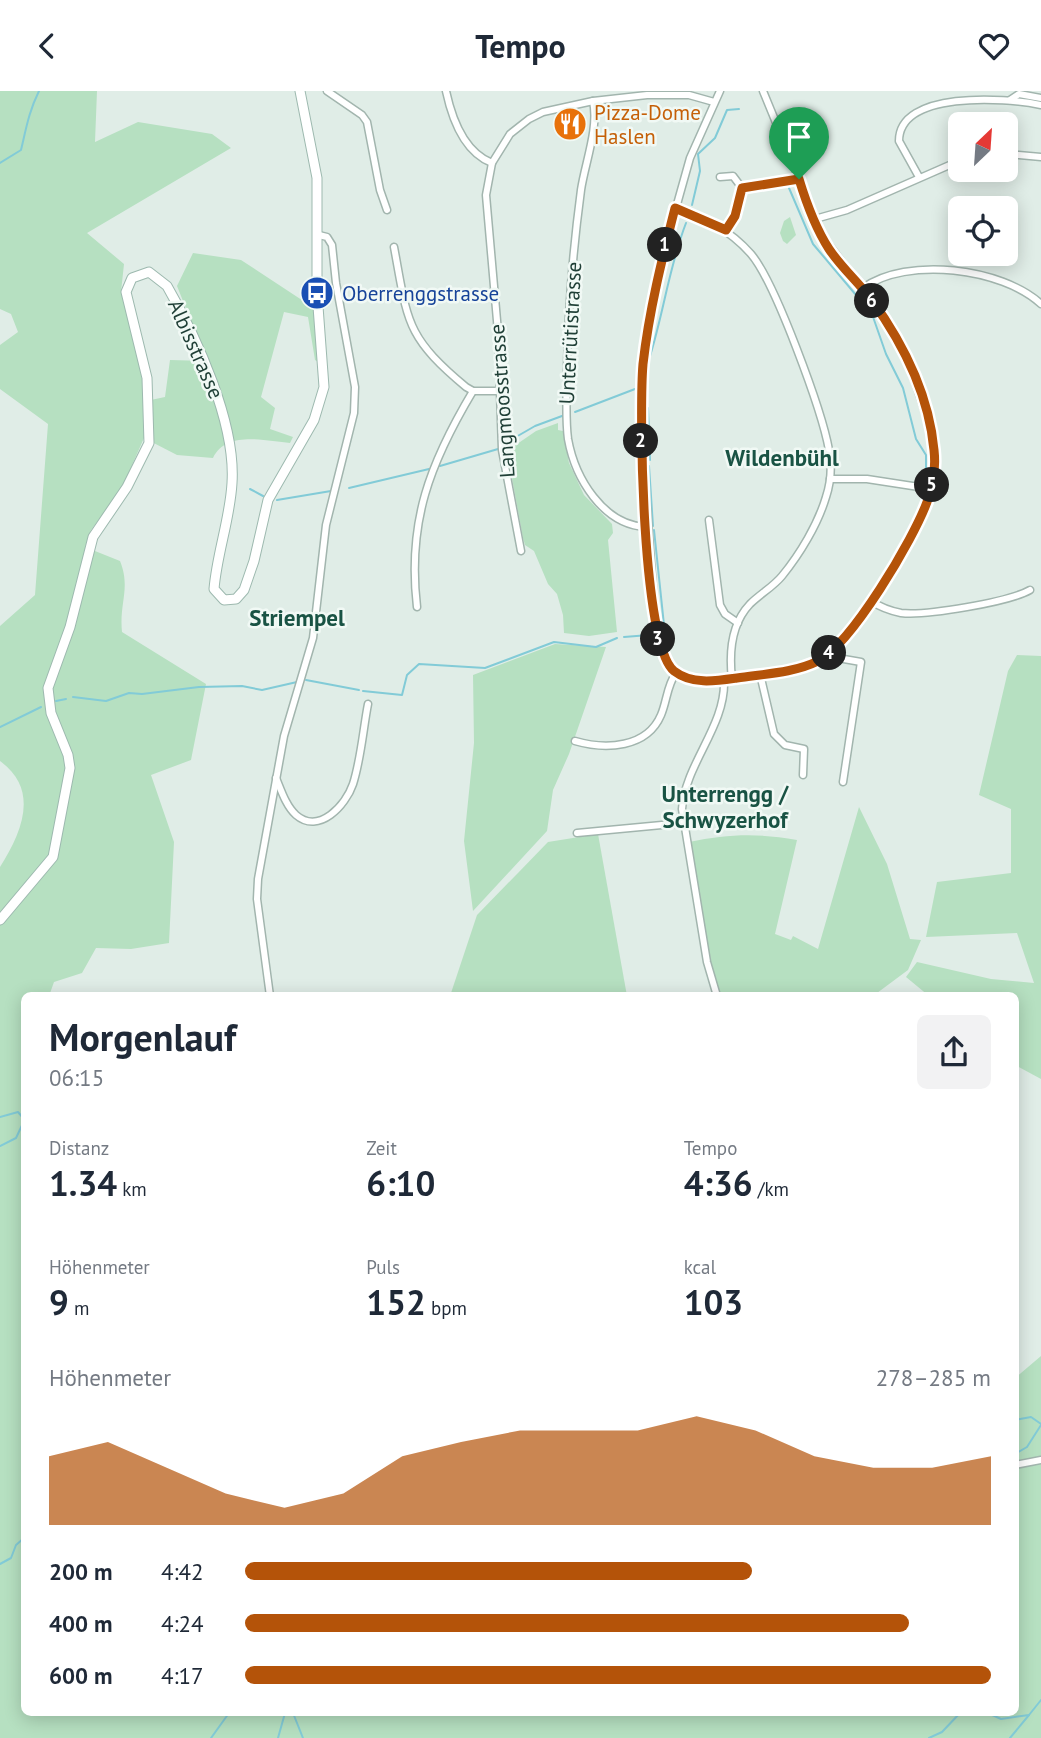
<!DOCTYPE html>
<html lang="de">
<meta charset="utf-8">
<style>
:root{--surface:#fff;--page:#f2f2f3;--text:#1f2937;--muted:#747a83;--accent:#b45309}
body{margin:0;font-family:"PT Sans",sans-serif;background:var(--page);color:var(--text);height:100vh;display:flex;flex-direction:column;font-size:26px;white-space:nowrap}
*{box-sizing:border-box;margin:0}
p{font-size:23px;color:var(--muted)}
.icon{flex:none;width:38px;height:38px;fill:none;stroke:currentColor;stroke-width:2;stroke-linecap:round;stroke-linejoin:round}
.map{position:relative;flex:1;overflow:hidden}
.details{position:absolute;left:21px;top:901px;width:998px;height:724px;display:flex;flex-direction:column;background:var(--surface);border-radius:10px;box-shadow:0 4px 18px #0003}
.details>*{flex:none}
.needle{width:46px;rotate:25deg}
.tools{position:absolute;left:948px;top:21px;display:grid;gap:14px}
.tools a{display:grid;place-items:center;width:70px;height:70px;border-radius:10px;background:var(--surface);box-shadow:0 4px 18px #0003;font-size:35px}
.pin{position:absolute;display:grid;place-items:center;width:60px;height:60px;color:#fff;margin:-72px -30px;border-radius:50% 50% 50% 0;rotate:-45deg;box-shadow:0 0 7px #0007}
.pin .icon{rotate:45deg}
.km{position:absolute;width:35px;height:35px;margin:-18px;border-radius:50%;background:#222;color:#fff;font-size:19px;line-height:35px;text-align:center}
.round{display:grid;place-items:center;flex:none;width:74px;height:74px;border-radius:10px;background:var(--page)}
.overview{display:flex;align-items:center;justify-content:space-between;height:119px;padding:0 28px}
h1{font-size:38px;font-weight:600;line-height:52px}
.stats{display:grid;grid-template-columns:repeat(3,1fr);gap:10px;height:119px;padding:7px 28px}
.stats div{display:grid;align-content:center}
.stats b{font-size:35px;font-weight:600}
.stats small{font-size:19px;font-weight:400}
.stats p{font-size:19px}
.chart{height:196px;padding:14px 28px}
.chart p{display:flex;justify-content:space-between}
.chart svg{width:100%;height:126px;margin-top:7px;fill:var(--accent);opacity:.7}
ul{padding:0 28px;list-style:none;font-size:23px}
li{display:grid;grid-template-columns:112px 84px 1fr;align-items:center;height:52px}
li i{height:18px;border-radius:9px;background:var(--accent)}
header{display:flex;justify-content:space-between;align-items:center;height:91px;padding:0 28px;background:var(--surface);font-size:32px;font-weight:600}
.map>svg:first-child{display:block}
.green{fill:#b6e0c1}
.lines{fill:none;stroke-linecap:round;stroke-linejoin:round}
.stream{stroke:#82cbd7;stroke-width:2}
.street-casing{stroke:#a2b5ae;stroke-width:9}
.secondary-casing{stroke:#9db9af;stroke-width:11}
.street{stroke:#fff;stroke-width:6}
.secondary{stroke:#fff;stroke-width:9}
.route-casing{stroke:#fff;stroke-width:14}
.route{stroke:#b45309;stroke-width:9}
.labels{text-anchor:middle;dominant-baseline:central;stroke-width:5;stroke-linejoin:round;paint-order:stroke}
.food-label{font-size:21px;fill:#c56008;stroke:#f1f9f5;text-anchor:start}
.transit-label{font-size:21px;fill:#164399;stroke:#f1f9f5;text-anchor:start}
.street-label{font-size:21px;fill:#1f3f36;stroke:#f1f9f5}
.neighbourhood-label{font-size:23px;font-weight:bold;fill:#195344;stroke:#f1f9f5}
</style>
<header><svg class="icon" aria-label="back" viewBox="0 0 24 24"><path d="M15 5l-7 7 7 7"/></svg>Tempo<svg class="icon" aria-label="heart" viewBox="0 0 24 24"><path d="M12 20l-8-8c-3-5 5-10 8-4 3-6 11-1 8 4z"/></svg></header>
<div class="map">
<svg width="1041" height="1647" viewBox="0 0 1041 1647">
<rect width="100%" height="100%" fill="#e0ede7"/>
<g class="green">
<path d="M0,0H97L95,51L138,31L212,43L231,57L87,142L124,173L121,201L132,235L146,310L165,306L170,269L207,270L177,195L193,162L241,169L314,217L320,272L315,269L308,226L284,221L261,306L275,317L270,338L293,346L290,352C266,350 226,339 213,367L177,364L144,347L121,399L91,439L85,456L120,470C131,497 119,512 122,541L206,593L191,669L151,684L174,751L169,852L131,858L96,857L82,882L54,891L49,905H24V1622H1015V1287L1041,1265V1647H0V776C22,741 40,699 0,670V535L35,504L48,333L0,298V254L18,241L11,223L0,218Z"/>
<path d="M790,126L796,144L787,153L783,150L780,142L784,130Z"/>
<path d="M558,332V339L563,340L569,372L584,404L612,433L613,442L608,449L617,541L589,545L564,542L563,524L557,503L548,493L534,460L525,454L523,447L507,360L536,340Z"/>
<path d="M555,553L606,556L569,663L553,699L547,740L473,820L464,750L474,652L473,584Z"/>
<path d="M1017,564L1041,565V988L1015,974V905H929L906,886L917,871L991,888L1034,892L1017,842L926,846L937,791L1011,782V718L979,704L1008,580Z"/>
<path d="M859,716L887,773L910,848L921,849L908,879L873,905H721L709,864L689,751C728,743 758,742 797,749L775,843L791,849L793,845L818,858Z"/>
<path d="M598,743L627,905H450L477,824L548,751Z"/>
</g>
<g class="lines">
<g class="stream">
<path d="M0,72L21,59C26,38 29,20 39,0"/>
<path d="M789,97L813,153L872,223L886,263L903,297L916,348L926,364V386"/>
<path d="M692,114L700,80L698,63L715,47L727,19L739,18"/>
<path d="M650,265C664,220 669,176 686,132"/>
<path d="M648,317L650,369"/>
<path d="M575,321L635,298"/>
<path d="M509,350L535,335L562,325"/>
<path d="M440,375L498,358"/>
<path d="M649,375L653,435"/>
<path d="M349,397L429,378"/>
<path d="M250,398L263,405"/>
<path d="M277,409L331,400"/>
<path d="M654,439L664,534"/>
<path d="M624,546L649,544"/>
<path d="M306,589L359,599"/>
<path d="M363,600L402,604L407,584L419,573L485,577L554,551L596,556L617,547"/>
<path d="M73,606L106,610L129,602L142,603L199,596L242,595L262,599L297,591"/>
<path d="M56,610L66,608"/>
<path d="M0,636L41,616"/>
<path d="M0,1026L18,1021L24,1028"/>
<path d="M0,1055L16,1047L24,1030"/>
<path d="M1015,1329L1031,1326L1041,1333"/>
<path d="M1015,1363L1027,1356L1041,1334"/>
<path d="M0,1473L11,1467L16,1454L24,1447"/>
<path d="M293,1622L303,1647"/>
<path d="M988,1622L1001,1628L1029,1624L1041,1609"/>
<path d="M211,1647L229,1622"/>
<path d="M278,1647L285,1622"/>
<path d="M929,1647L942,1641L960,1622"/>
<path d="M1010,1647L1029,1624"/>
</g>
<defs>
<g id="street">
<path d="M327,0L362,24L367,31L380,99L387,119"/>
<path d="M446,0C452,28 464,61 492,72"/>
<path d="M720,0L690,67L667,149L649,226L640,322L656,540L668,575L676,582L697,590L724,589L800,577L832,560L858,531L919,430L932,398L935,373L929,332L909,273L883,225L823,146L763,0"/>
<path d="M1010,9L1019,3L1041,7"/>
<path d="M593,10C599,37 585,72 581,99C573,159 568,218 567,279C567,301 565,325 568,348C575,387 603,434 646,436"/>
<path d="M1006,63L1041,66"/>
<path d="M720,86L733,85L742,97"/>
<path d="M919,86L899,50C899,0 1003,6 1041,14"/>
<path d="M742,97L799,88"/>
<path d="M675,117C705,127 729,138 751,163C775,191 822,320 829,359C832,375 831,391 826,406C818,433 800,463 782,485C773,496 760,503 750,513C731,533 729,562 732,588"/>
<path d="M815,128L847,119L961,69"/>
<path d="M726,139L735,125L742,97"/>
<path d="M394,156C408,231 405,245 466,296L473,300H501"/>
<path d="M863,197C907,165 1002,177 1041,213"/>
<path d="M830,388H867L932,398"/>
<path d="M709,429L720,514L725,523L738,532"/>
<path d="M521,460L502,359L498,241L486,104L492,72L510,43L529,28L543,21L593,10L647,4H689L714,11"/>
<path d="M871,510C880,516 891,520 901,522C925,525 1009,511 1030,499"/>
<path d="M417,516C407,431 430,372 473,300"/>
<path d="M832,560L838,567L861,571L843,691"/>
<path d="M760,583L774,643L785,654L804,658L803,684"/>
<path d="M575,650C606,659 647,657 661,624C667,610 667,594 676,582"/>
<path d="M276,687C281,699 286,715 296,724C319,744 346,714 353,693C361,668 363,639 368,613"/>
<path d="M577,742L683,732"/>
<path d="M270,905L257,808L258,788L284,645L313,547L326,434L354,322L355,296L336,192L332,154L327,146L319,144"/>
<path d="M717,905L707,871L682,718C685,673 726,635 724,589"/>
<path d="M1015,1374L1041,1369"/>
</g>
<path id="secondary" d="M0,829L53,766L70,677L68,664L51,622L48,597L70,536L93,446L127,396L149,352L147,287L126,201L132,187L149,181L167,195C197,247 236,332 232,392C230,428 217,462 214,498L224,509L236,508L244,499L254,470L268,409L314,329L324,296L317,202V87L300,0"/>
</defs>
<use href="#street" class="street-casing"/>
<use href="#secondary" class="secondary-casing"/>
<use href="#street" class="street"/>
<use href="#secondary" class="secondary"/>
</g>
<g class="lines">
<defs>
<path id="route" d="M799,88C806,111 816,138 829,158C841,176 858,191 871,208C903,252 929,305 934,359C936,377 933,395 927,411C913,449 852,552 818,570C794,582 763,583 737,587C716,590 692,594 674,580C642,555 639,320 643,273C649,220 662,168 675,117L726,139L735,125L742,97Z"/>
</defs>
<use href="#route" class="route-casing"/>
<use href="#route" class="route"/>
</g>
<defs>
<symbol id="restaurant-disc" viewBox="-11 -11 22 22"><circle r="9.5" fill="#e8710a" stroke="#f1f9f5"/><path d="M-5-6h1v4h1v-4h1v4h1v-4h1v5L-1.5 .5V6h-2V.5L-5-1ZM5-6V6H3V1.5H1.5Q1.5-4 5-6Z" fill="#fff"/></symbol>
<symbol id="bus-disc" viewBox="-11 -11 22 22"><circle r="9.5" fill="#1a4fb4" stroke="#f1f9f5"/><path d="M-5-6H5V4H4V6H2V4H-2V6H-4V4H-5ZM-3.5-4V0h7V-4ZM-3.5 1.2v1.5H-2V1.2ZM2 1.2v1.5H3.5V1.2Z" fill="#fff"/></symbol>
</defs>
<g fill-rule="evenodd">
<use href="#restaurant-disc" x="551" y="14" width="38" height="38"/>
<use href="#bus-disc" x="298" y="183" width="38" height="38"/>
</g>
<g class="labels">
<g class="food-label">
<text x="594" y="21">Pizza-Dome<tspan x="594" dy="24">Haslen</tspan></text>
</g>
<g class="transit-label">
<text x="342" y="202">Oberrenggstrasse</text>
</g>
<g class="street-label">
<text transform="translate(570 242) rotate(-87)">Unterrütistrasse</text>
<text transform="translate(196 258) rotate(66)">Albisstrasse</text>
<text transform="translate(502 310) rotate(-94)">Langmoosstrasse</text>
</g>
<g class="neighbourhood-label">
<text x="782" y="366">Wildenbühl</text>
<text x="297" y="526">Striempel</text>
<text x="725" y="702">Unterrengg /<tspan x="725" dy="26">Schwyzerhof</tspan></text>
</g>
</g>
</svg>
<div class="tools">
<a><svg class="needle" viewBox="-14 -14 28 28"><path d="M0-13l5 13h-10z" fill="#e53935"/><path d="M0 13l5-13h-10z" fill="#747a83"/></svg></a>
<a><svg class="icon" aria-label="locate" viewBox="0 0 24 24"><circle cx="12" cy="12" r="6"/><path d="M12 2v4M12 18v4M2 12h4M18 12h4"/></svg></a>
</div>
<div class="pin" style="left:799px;top:88px;background:#1e9e55"><svg class="icon" aria-label="arrive" viewBox="0 0 24 24"><path d="M6 21V4h12l-3 4 3 4H6"/></svg></div>
<b class="km" style="left:665px;top:154px">1</b>
<b class="km" style="left:641px;top:350px">2</b>
<b class="km" style="left:658px;top:548px">3</b>
<b class="km" style="left:829px;top:562px">4</b>
<b class="km" style="left:932px;top:394px">5</b>
<b class="km" style="left:872px;top:210px">6</b>
<section class="details">
<div class="overview"><div><h1>Morgenlauf</h1><p>06:15</p></div><a class="round"><svg class="icon" aria-label="share" viewBox="0 0 24 24"><path d="M12 15V3M7 8l5-5 5 5M5 13v7h14v-7"/></svg></a></div>
<div class="stats">
<div><p>Distanz</p><b>1.34<small> km</small></b></div>
<div><p>Zeit</p><b>6:10</b></div>
<div><p>Tempo</p><b>4:36<small> /km</small></b></div>
</div>
<div class="stats">
<div><p>Höhenmeter</p><b>9<small> m</small></b></div>
<div><p>Puls</p><b>152<small> bpm</small></b></div>
<div><p>kcal</p><b>103</b></div>
</div>
<div class="chart"><p><span>Höhenmeter</span>278–285 m</p>
<svg viewBox="0 0 160 44" preserveAspectRatio="none"><path d="M0 44V20L10 15L20 24L30 33L40 38L50 33L60 20L70 15L80 11L90 11L100 11L110 6L120 11L130 20L140 24L150 24L160 20V44z"/></svg>
</div>
<ul>
<li><b>200 m</b>4:42<i style="width:68%"></i></li>
<li><b>400 m</b>4:24<i style="width:89%"></i></li>
<li><b>600 m</b>4:17<i style="width:100%"></i></li>
</ul>
</section>
</div>
